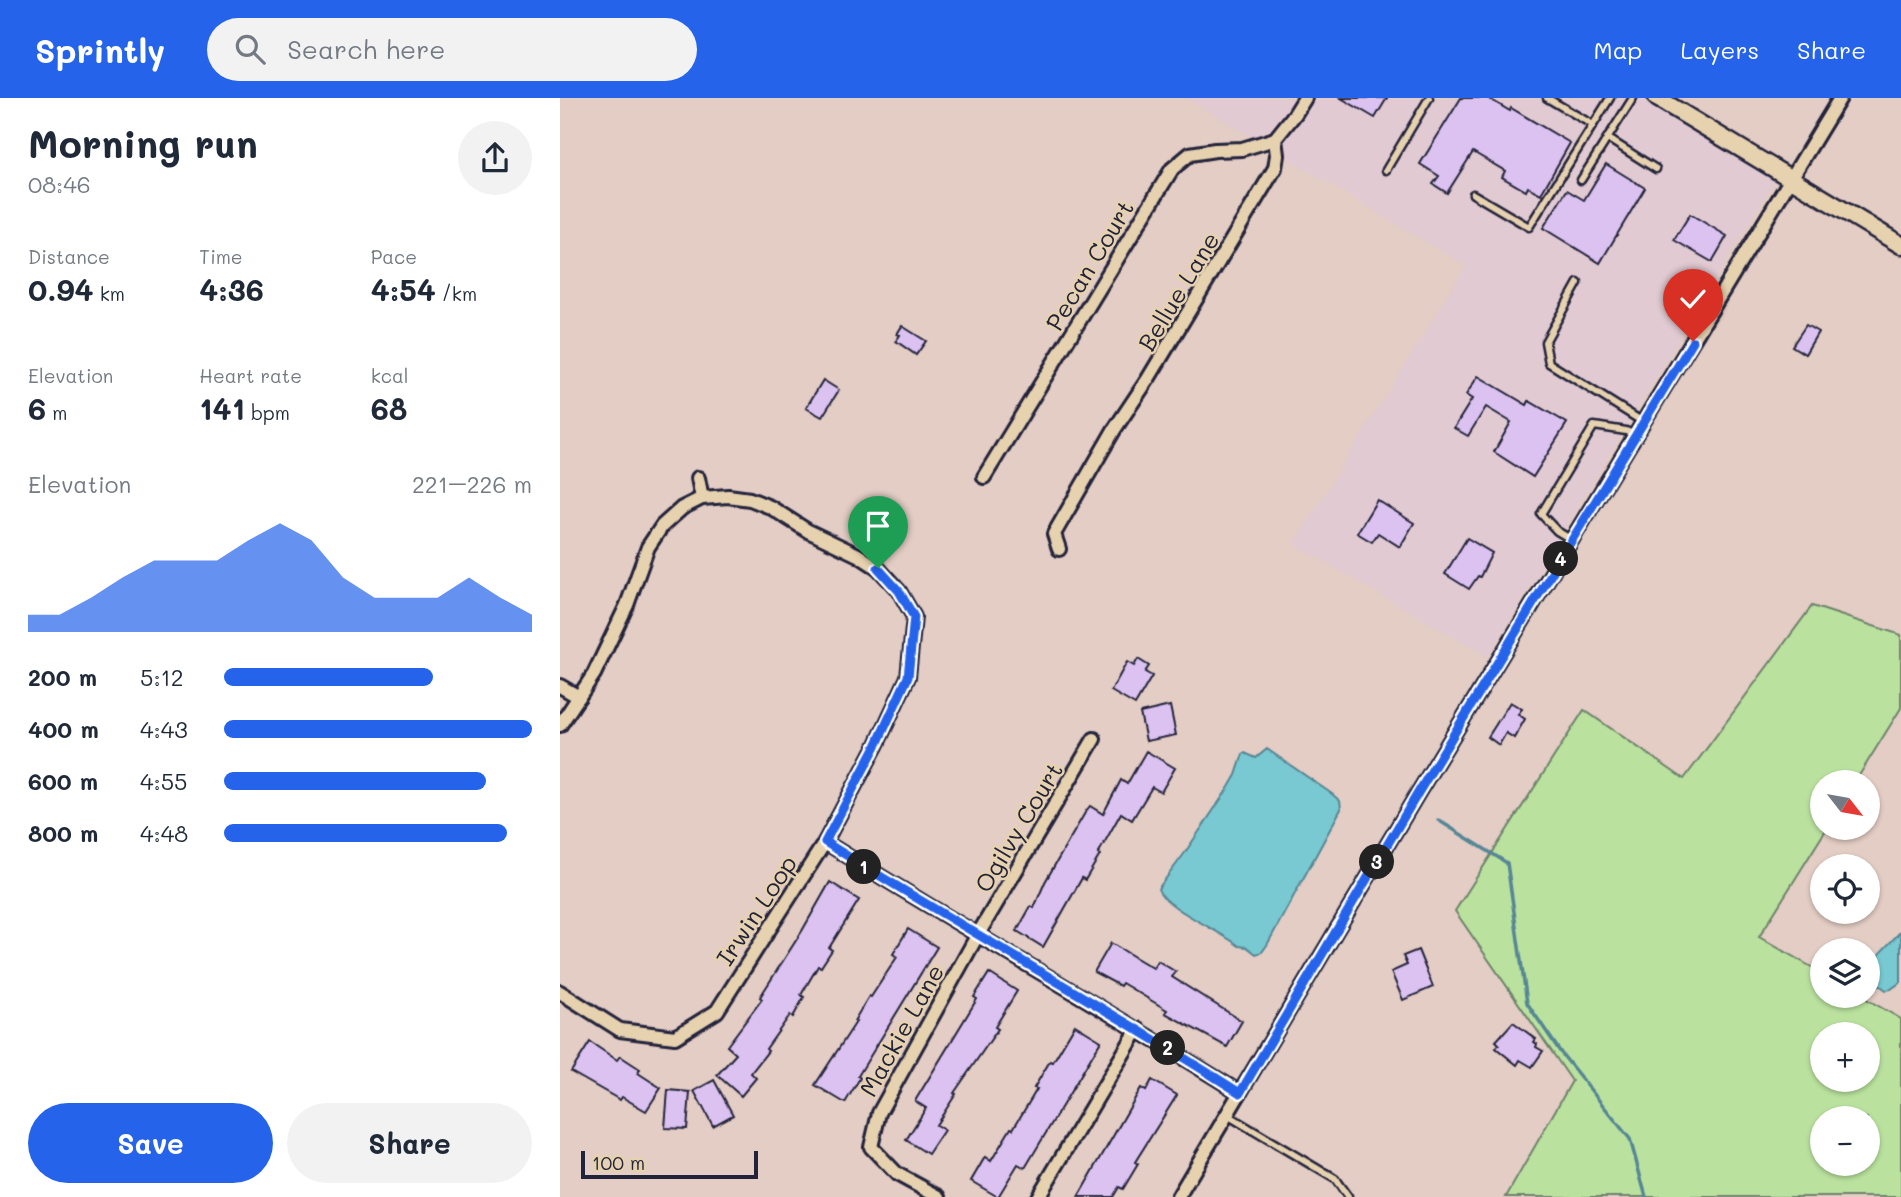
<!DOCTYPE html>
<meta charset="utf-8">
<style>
:root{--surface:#fff;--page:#f2f2f3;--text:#1f2937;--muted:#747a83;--accent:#2563eb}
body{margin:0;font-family:Mali,sans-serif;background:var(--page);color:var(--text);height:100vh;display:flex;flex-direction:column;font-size:26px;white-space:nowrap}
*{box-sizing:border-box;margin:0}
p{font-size:23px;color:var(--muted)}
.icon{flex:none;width:38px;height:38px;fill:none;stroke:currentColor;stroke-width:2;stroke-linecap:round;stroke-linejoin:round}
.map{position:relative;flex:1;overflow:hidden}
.drawer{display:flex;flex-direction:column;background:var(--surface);width:560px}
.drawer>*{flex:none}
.needle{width:46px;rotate:121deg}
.tools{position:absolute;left:1250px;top:672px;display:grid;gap:14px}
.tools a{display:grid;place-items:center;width:70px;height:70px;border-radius:50%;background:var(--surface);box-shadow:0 2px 5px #0004;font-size:35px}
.scale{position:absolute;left:21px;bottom:18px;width:177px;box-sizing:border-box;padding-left:7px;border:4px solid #22223b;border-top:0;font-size:19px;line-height:24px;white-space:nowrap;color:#22223b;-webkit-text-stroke:5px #e7d2b0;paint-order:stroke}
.pin{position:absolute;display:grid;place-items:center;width:60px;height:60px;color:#fff;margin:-72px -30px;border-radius:50% 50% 50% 0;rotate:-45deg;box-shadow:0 0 7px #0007}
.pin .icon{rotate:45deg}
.km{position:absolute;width:35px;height:35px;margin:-18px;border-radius:50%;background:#222;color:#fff;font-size:19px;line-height:35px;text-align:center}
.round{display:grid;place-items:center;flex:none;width:74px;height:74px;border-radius:37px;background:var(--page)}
.overview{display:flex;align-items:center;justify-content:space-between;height:119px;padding:0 28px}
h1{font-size:38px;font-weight:800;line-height:52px}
.metrics{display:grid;grid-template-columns:repeat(3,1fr);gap:10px;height:119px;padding:7px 28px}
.metrics div{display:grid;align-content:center}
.metrics b{font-size:30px;font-weight:800}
.metrics small{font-size:19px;font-weight:400}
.metrics p{font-size:19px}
.chart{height:196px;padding:14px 28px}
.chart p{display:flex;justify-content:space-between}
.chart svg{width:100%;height:126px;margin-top:7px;fill:var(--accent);opacity:.7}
.action{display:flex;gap:14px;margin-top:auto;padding:14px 28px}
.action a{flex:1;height:80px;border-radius:42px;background:var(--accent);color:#fff;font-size:28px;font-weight:800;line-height:80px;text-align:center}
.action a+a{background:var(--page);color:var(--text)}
ul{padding:0 28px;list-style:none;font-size:23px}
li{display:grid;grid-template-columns:112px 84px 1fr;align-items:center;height:52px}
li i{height:18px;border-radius:9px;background:var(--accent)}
header{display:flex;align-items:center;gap:42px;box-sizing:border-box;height:98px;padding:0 35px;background:var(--accent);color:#fff}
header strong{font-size:33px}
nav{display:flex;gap:38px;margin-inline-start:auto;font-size:24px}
.search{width:490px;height:63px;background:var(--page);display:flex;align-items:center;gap:18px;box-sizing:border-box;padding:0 24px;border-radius:38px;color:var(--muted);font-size:26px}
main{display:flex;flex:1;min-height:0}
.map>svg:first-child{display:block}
.built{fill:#e1cad2}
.green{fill:#bae29e;stroke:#6e826c;stroke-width:2;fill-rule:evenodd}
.water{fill:#78c9d1;stroke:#568695;stroke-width:2}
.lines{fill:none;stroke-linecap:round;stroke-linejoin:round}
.stream{stroke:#568695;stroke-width:3.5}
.building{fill:#dbc2f1;stroke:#22223b;stroke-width:2}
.service-casing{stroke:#22223b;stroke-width:11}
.minor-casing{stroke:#22223b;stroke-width:18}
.tertiary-casing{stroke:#22223b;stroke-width:21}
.service{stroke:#e7d2b0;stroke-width:6}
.minor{stroke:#e7d2b0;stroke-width:12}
.tertiary{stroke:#e7d2b0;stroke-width:16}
.route-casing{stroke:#fff;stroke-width:14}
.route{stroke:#2563eb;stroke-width:9}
.labels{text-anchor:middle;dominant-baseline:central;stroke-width:5;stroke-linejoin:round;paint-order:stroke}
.street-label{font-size:24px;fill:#22223b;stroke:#e7d2b0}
</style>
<header>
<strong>Sprintly</strong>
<div class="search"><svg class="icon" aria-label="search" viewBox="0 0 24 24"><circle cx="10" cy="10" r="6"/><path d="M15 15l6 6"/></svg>Search here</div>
<nav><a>Map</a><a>Layers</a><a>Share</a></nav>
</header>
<main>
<section class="drawer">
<div class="overview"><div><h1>Morning run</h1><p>08:46</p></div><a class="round"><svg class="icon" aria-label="share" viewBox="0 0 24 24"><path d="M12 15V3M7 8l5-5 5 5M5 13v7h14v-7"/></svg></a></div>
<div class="metrics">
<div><p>Distance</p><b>0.94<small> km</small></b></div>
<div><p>Time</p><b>4:36</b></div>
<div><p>Pace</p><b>4:54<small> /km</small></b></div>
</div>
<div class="metrics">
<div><p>Elevation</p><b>6<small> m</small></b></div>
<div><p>Heart rate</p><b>141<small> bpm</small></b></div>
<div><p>kcal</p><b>68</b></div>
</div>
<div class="chart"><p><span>Elevation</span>221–226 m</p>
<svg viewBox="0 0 160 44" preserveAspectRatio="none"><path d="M0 44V38L10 38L20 32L30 25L40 19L50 19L60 19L70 12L80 6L90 12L100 25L110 32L120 32L130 32L140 25L150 32L160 38V44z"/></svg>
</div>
<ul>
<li><b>200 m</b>5:12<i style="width:68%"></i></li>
<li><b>400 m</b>4:43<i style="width:100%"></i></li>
<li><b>600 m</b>4:55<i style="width:85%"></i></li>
<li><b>800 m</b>4:48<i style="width:92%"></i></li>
</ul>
<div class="action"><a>Save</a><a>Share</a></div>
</section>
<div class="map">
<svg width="1341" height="1099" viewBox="0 0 1341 1099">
<rect width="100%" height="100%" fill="#e3cdc4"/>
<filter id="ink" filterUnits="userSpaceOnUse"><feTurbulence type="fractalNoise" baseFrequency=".0143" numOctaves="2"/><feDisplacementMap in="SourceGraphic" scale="14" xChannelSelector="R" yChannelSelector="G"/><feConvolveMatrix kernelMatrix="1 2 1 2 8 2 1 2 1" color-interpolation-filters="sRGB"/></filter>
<g filter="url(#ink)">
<path class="built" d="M627,0H1117L1225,65L928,559L734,446L906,168Z"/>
<path class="green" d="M1252,508L1341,537V610L1295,684H1262V730H1267L1199,839L1262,875V898H1301L1341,921V1099H946L1012,983L895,813L1024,612L1124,681ZM1262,936H1307V982H1262ZM1262,1020H1307V1066H1262Z"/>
<g class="water">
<path d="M707,651L772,696L780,703L781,711L707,847L702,854L696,856L687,849L679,848C661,833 605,810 598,791L624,756L669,689L676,677L683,656L685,655L696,660Z"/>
<path d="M1341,833V884L1331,891L1326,892L1309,879L1307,875L1320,855Z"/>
</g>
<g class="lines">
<path class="stream" d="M878,722L947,765L967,905L1001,955L1070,1041L1086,1099"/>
</g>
<g class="building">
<path d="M781,0H827L815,20Z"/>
<path d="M901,0H928L950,13L951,10L1010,45L981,96L968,89L966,93L942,79L945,73L913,54L887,95L873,86L879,78L860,66Z"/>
<path d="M1046,66L1085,90L1040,165L983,130L1007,92L1024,102Z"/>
<path d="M1130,116L1167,138L1152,164L1114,142Z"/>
<path d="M1246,227L1258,234L1245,256L1232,248Z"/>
<path d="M342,228L366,243L356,257L336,243L340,237L337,236Z"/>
<path d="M918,278L967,307L969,303L1007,325L973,379L934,354L951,324L926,309L908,338L894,330L912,301L906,297Z"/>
<path d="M263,282L279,292L262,319L246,310Z"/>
<path d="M817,402L854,425L840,449L818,435L812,444L797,435Z"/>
<path d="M907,440L932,455L920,479L918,478L909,491L885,476Z"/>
<path d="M578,561L589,568L585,574L592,578L575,607L551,593L567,564L574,568Z"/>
<path d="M950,604L962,611L958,616L965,621L954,640L946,635L939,647L928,639Z"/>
<path d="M610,608L616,637L586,643L580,615Z"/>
<path d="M586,653L615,670L601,694L592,689L572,722L561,715L538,756L540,757L525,782L522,780L483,849L457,833L471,808L474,810L485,784L526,713L530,708L543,716L561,682L567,686Z"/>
<path d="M270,784L299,802L269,850L272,852L261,869L258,868L241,897L244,899L233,919L230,917L206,951L208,953L191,975L196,980L181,998L157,977L176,956L167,948L202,901L200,899L242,833Z"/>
<path d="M348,831L377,849L298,978L300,980L285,1005L255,987L296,924L294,923L309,898L311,899L337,859L333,856Z"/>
<path d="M551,845L593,870L598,863L616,874L612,879L682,923L667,949L605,915L607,912L562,885L560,888L534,874Z"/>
<path d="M858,852L873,889L843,902L831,874L847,867L843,858Z"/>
<path d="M429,875L457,893L435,929L438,931L394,995L396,996L376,1027L384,1032L368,1056L346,1042L366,1010L355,1003L417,901L414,899Z"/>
<path d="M953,924L976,941L974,944L977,946L976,949L983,953L972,969L960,962L957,967L936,950L939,946L936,943Z"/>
<path d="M515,927L541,943L465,1070L458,1066L438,1099L411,1083L425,1059L431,1063L451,1030L453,1031L477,991L474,990L490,963L493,964Z"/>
<path d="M30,944L57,962L60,958L80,971L78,975L101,990L86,1013L62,999L60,1002L11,974Z"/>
<path d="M154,982L173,1017L153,1028L134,993Z"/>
<path d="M592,982L617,997L575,1064L578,1066L563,1091L559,1089L553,1099H518L581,990L586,993Z"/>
<path d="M108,992L130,994L127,1031L105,1030Z"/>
</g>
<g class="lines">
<defs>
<g id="service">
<path d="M987,0L1033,27"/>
<path d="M1047,40L1096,71"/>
<path d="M826,72L869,0"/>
<path d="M1021,82L1073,0"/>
<path d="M913,96L969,129L1050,0"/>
<path d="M1018,185L985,244L989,265L1083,324"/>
<path d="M1012,442L997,433L981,416L1034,328L1066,333L1075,337"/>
<path d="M667,1017L775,1081L788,1099"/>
</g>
<g id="minor">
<path d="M424,379L612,71L630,56L655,52L682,51L715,41"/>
<path d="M138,380L142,400"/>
<path d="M499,451L494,436L554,332L588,281L715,70L717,57L715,41L735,16L745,0"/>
<path d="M0,588L19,599"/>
<path d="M0,627L34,576L67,507L88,449L102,428L122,410L142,400L168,398L190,401L210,409L248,433L298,457L318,470L339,493L354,519L348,579L317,646L265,744L157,913L115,939L60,932L0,894"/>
<path d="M265,744C402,830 543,909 680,995"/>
<path d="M379,1099L337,1076L311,1049L319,1015L417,838L534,641"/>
<path d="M478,1099L578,931"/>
<path d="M618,1099L858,695L1280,0"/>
</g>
<path id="tertiary" d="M1097,0L1341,147"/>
</defs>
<use href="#service" class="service-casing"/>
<use href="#minor" class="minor-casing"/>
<use href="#tertiary" class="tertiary-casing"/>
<use href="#service" class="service"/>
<use href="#minor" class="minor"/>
<use href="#tertiary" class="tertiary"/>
</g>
</g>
<g class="lines" filter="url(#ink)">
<defs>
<path id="route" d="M318,470L339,493L354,519L348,579L317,646L265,744C402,830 544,908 680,995L858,695L1133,243"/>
</defs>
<use href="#route" class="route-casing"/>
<use href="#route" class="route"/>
</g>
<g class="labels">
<g class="street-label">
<text transform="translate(529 167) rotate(-59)">Pecan Court</text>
<text transform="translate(618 193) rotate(-59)">Bellue Lane</text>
<text transform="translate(458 729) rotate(-59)">Ogilvy Court</text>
<text transform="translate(196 812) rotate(-57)">Irwin Loop</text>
<text transform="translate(341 932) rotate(-61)">Mackie Lane</text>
</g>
</g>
</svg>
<div class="tools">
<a><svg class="needle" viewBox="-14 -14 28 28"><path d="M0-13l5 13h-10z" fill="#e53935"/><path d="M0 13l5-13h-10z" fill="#747a83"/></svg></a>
<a><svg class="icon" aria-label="locate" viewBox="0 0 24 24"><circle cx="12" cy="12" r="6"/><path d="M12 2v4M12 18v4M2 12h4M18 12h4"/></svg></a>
<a><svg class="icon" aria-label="layers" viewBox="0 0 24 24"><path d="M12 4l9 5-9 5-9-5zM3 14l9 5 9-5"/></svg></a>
<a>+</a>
<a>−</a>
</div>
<div class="scale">100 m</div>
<div class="pin" style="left:318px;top:470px;background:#1e9e55"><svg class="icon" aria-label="arrive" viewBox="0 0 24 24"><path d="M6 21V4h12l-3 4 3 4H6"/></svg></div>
<div class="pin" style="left:1133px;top:243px;background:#d93025"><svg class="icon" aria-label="check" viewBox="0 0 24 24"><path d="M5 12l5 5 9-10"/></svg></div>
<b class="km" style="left:304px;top:769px">1</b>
<b class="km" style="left:608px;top:950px">2</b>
<b class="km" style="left:817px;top:764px">3</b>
<b class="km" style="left:1001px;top:461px">4</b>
</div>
</main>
